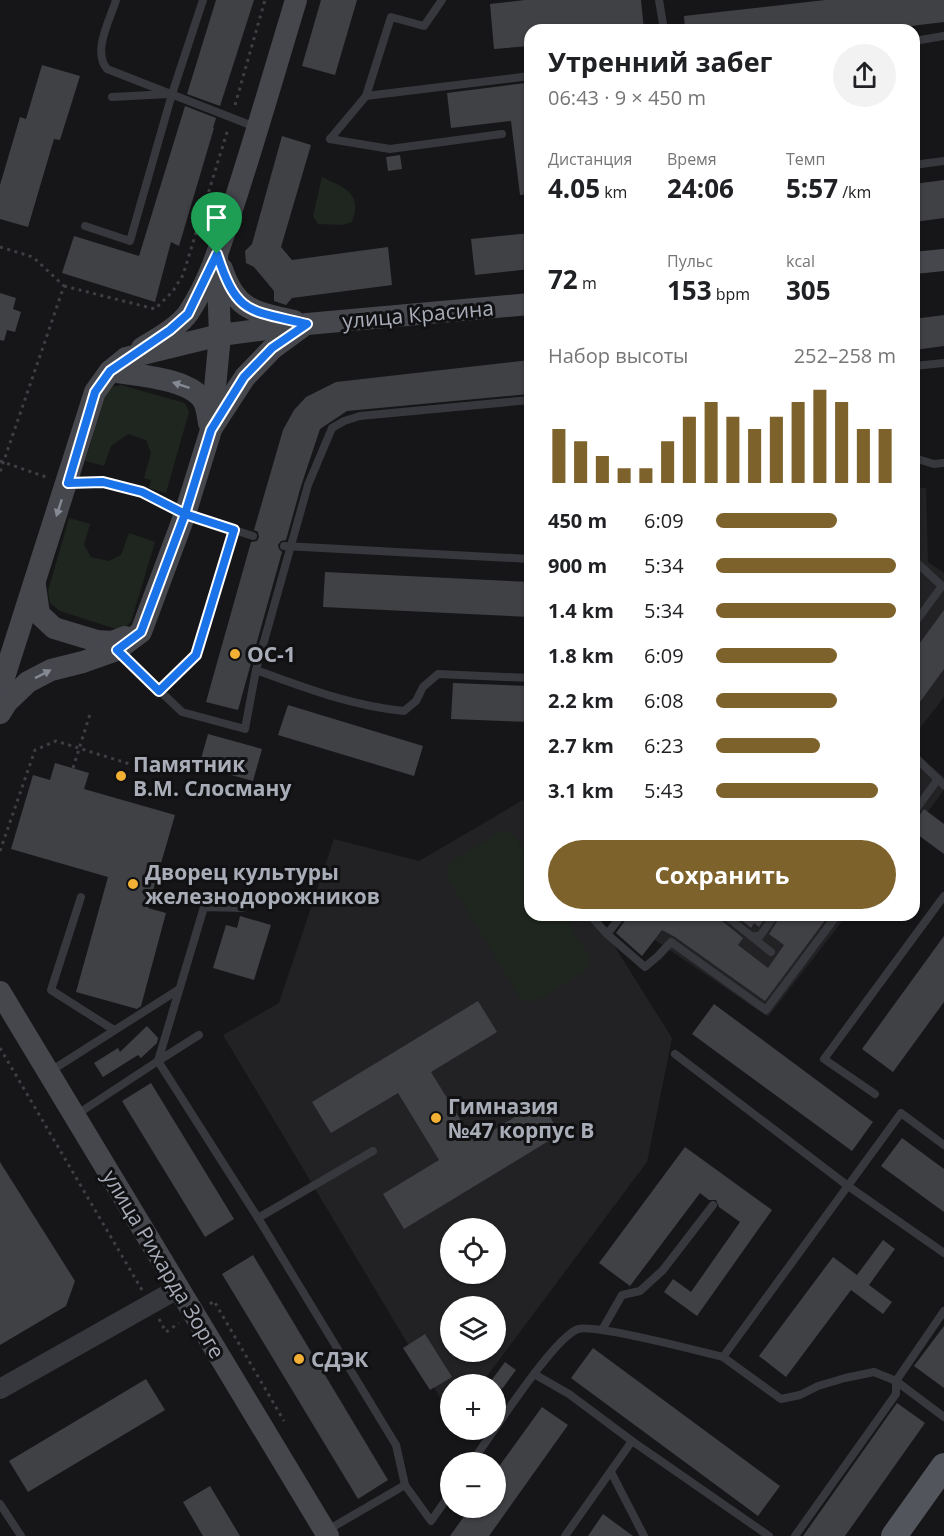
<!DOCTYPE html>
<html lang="ru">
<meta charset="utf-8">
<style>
:root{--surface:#fff;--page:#f2f2f2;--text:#202124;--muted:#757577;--accent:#7e622b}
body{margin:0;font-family:"Open Sans",sans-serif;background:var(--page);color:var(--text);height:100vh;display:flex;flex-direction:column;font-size:22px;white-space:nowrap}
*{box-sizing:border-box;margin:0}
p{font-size:20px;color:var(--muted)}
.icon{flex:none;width:33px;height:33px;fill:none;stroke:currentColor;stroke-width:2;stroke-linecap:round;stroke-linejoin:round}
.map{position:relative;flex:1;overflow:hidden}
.details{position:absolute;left:524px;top:24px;width:396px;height:897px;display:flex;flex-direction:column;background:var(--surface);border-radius:18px;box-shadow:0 2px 4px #0004}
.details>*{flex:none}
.controls{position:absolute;left:440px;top:1218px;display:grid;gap:12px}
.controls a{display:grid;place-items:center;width:66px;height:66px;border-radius:50%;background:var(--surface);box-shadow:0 2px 4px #0004;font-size:30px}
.pin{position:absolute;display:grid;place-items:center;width:51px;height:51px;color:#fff;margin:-62px -26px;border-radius:50% 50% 50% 0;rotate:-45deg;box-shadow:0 0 6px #0007}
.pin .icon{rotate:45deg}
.round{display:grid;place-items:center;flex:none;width:63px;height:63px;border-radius:32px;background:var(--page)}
.head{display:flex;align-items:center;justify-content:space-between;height:102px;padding:0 24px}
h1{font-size:27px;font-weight:700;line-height:45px}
.metrics{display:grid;grid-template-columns:repeat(3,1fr);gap:9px;height:102px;padding:6px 24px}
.metrics div{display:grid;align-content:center}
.metrics b{font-size:26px;font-weight:700}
.metrics small{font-size:16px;font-weight:400}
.metrics p{font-size:16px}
.chart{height:168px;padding:12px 24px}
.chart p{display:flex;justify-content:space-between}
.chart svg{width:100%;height:108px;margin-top:6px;stroke:var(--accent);stroke-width:6}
.button{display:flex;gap:12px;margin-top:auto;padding:12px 24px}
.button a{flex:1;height:69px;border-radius:36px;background:var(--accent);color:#fff;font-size:24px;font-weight:700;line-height:69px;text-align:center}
ul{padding:0 24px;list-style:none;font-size:20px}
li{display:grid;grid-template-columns:96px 72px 1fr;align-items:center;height:45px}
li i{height:15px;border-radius:8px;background:var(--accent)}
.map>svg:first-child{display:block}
.built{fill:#222225;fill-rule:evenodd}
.green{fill:#1e261f}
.building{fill:#404145}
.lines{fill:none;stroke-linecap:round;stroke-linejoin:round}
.path{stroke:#3d3f44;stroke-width:3;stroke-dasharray:3 4.5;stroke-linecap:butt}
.service{stroke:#37383d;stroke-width:8}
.tertiary{stroke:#37383d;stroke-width:20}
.secondary{stroke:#45474d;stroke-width:22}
.primary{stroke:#53555c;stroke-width:26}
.oneway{fill:#858993}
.route-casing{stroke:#fff;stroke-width:12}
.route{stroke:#1a73e8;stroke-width:8}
.poi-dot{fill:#f2b134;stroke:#111113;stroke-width:2}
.labels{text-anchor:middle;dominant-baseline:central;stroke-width:6;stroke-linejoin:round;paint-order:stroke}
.street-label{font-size:21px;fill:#a8adb8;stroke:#111113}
.poi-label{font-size:21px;font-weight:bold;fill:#a8adb8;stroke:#111113;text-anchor:start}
</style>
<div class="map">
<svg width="944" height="1536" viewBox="0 0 944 1536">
<rect width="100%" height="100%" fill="#161618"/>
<g class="built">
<path d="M914,488H926L928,562L944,573V697L914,736Z"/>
<path d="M914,752L944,777V790L914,830Z"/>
<path d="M523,800L529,811L530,915H595L672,1038L647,1162L481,1384H450V1405L445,1406L223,1035L279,1003L334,839L419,861ZM450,1228H495V1274H450ZM450,1306H495V1352H450Z"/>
<path d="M618,915H847L768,1017Z"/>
</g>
<g class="green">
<path d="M322,177C345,188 363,193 352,222L343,225L318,224L313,216Z"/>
<path d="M121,385L185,403L189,412L166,493L149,488L151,480L144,478L151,453L146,440L128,434L111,446L104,466L85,461L106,394L112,387Z"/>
<path d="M69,518L90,524L84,545L91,557L109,561L121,555L129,533L155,542L131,622L124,628L116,629L60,611L50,603L48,591Z"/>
<path d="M499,832H509L516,838L529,860L530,915H564L589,957V965L584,972L536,1001H525L518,995L447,877L448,864Z"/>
</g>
<g class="building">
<path d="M216,0H254L220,106L187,94Z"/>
<path d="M321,0H357L335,75L302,66Z"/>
<path d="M525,0H641L644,30H530V46L494,49L490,4Z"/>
<path d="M825,0H944V22L878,30H685L684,16Z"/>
<path d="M42,65L80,76L60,140L54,139L28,227L0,219V185L20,117L26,119Z"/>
<path d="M525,83L530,118V194L520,195L511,121L451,128L447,93Z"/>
<path d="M185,106L216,118L213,128H214L179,246L171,242L155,302L62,273L74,236L139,256Z"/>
<path d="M282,136L311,145L281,247L292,260L388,247L392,285L292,298L286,305L274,301V291L254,267L246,263L245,251L252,244Z"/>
<path d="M400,155L402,169L388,171L386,157Z"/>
<path d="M944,180V218L914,222V184Z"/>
<path d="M530,233V269L475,275L471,239Z"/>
<path d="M0,293L16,298L13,309L21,312L15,332L7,330L4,341L0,340Z"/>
<path d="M944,315V346L914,350V319Z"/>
<path d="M530,360V394L347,411L320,429L301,486L286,540L281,541L278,545L279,549L282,552L238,710L206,702L251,542L257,541L259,537L258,532L254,530L283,430L294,410L306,397L336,382Z"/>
<path d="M325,572L530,582V617L323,607Z"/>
<path d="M944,610V669L914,710V651Z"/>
<path d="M453,683L530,686V722L451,719Z"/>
<path d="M288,705L423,746L414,776L278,735Z"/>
<path d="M208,734L262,749L253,781L199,766Z"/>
<path d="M55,763L89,773L84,789L175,815L148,908L166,913L141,1006L137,1009L76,992L108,877L11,849L33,775L50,780Z"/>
<path d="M924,809L944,824V854L914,832V818L919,816Z"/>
<path d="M629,915H719L721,920L743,938L738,945L768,968L784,945L769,934L781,915H829L765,1001L675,937L662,930L642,956L616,933Z"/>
<path d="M735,915H767L759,927L754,923L751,928Z"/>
<path d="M240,916L271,925L254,980L213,968L226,925L237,928Z"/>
<path d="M944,936V1002L893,1072L862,1049Z"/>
<path d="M478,1001L497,1032L431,1072L474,1142L541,1101L560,1134L404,1229L383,1194L439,1160L398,1093L331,1133L312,1102Z"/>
<path d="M714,1004L873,1122L852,1151L692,1034Z"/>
<path d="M147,1026L158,1038L157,1043L141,1058L138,1055L103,1077L94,1063L118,1048L120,1052Z"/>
<path d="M151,1083L234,1219L205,1237L122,1101Z"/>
<path d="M902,1138L944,1169V1212L881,1166Z"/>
<path d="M685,1147L772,1210L697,1316L664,1292L673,1279L691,1292L740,1222L719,1207L716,1200H709L700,1193L630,1286L599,1263Z"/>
<path d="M0,1162L75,1281L66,1306L0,1345Z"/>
<path d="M883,1240L895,1249L869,1285L892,1302L883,1314L851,1290L786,1377L759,1356L833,1257L857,1275Z"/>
<path d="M253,1255L388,1480L358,1499L222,1274Z"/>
<path d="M944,1326V1388L914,1366Z"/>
<path d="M425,1334L452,1377L430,1390L403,1348Z"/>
<path d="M593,1348L780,1486L758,1516L571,1378Z"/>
<path d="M505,1362L516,1370L502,1389L491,1381Z"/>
<path d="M146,1379L165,1410L28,1492L9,1461Z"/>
<path d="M897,1403L925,1423L845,1536H803Z"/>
<path d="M542,1407L568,1425L489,1536H450L470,1508H495V1472Z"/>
<path d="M210,1486L240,1536H203L183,1502Z"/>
<path d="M603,1514L633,1536H588Z"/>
</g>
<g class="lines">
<g class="path">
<path d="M235,105L265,0"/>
<path d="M0,247L33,257L64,286L0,472"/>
<path d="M64,286L155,309L173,291L183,275L228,129"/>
<path d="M0,461L46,477"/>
<path d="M88,482C116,481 142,493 167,505"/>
<path d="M73,768L91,711"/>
<path d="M0,851L35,750L56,741L162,774"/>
<path d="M0,1048L142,1290"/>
<path d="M210,1304L214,1301L284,1421"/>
<path d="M159,1319L166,1332L179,1323"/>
</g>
<g class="service">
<path d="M116,0C110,20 92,51 107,69L258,128"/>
<path d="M659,0L664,30"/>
<path d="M914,41L944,36"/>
<path d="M366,96L391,17L424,26L442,0"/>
<path d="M112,97L169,94"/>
<path d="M330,139L366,96L530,76"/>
<path d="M330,139L390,149L502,134"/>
<path d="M914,165L944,161"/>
<path d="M85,226L130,241L172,94L203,0"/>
<path d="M914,366L944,363"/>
<path d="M914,458L934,464L944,463"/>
<path d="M185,514L253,536"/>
<path d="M284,546L530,559"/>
<path d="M914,560L942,586L914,624"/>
<path d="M117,650L182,712L245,729L256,670L308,485L332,428L344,421L360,416L530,400"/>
<path d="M256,670C305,688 352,706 404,711L416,701L423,687L438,674L530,678"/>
<path d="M159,691L196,655L234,530"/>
<path d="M914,756L944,785"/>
<path d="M914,812L938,779"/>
<path d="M81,897L51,990L114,1030"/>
<path d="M590,915L607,934"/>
<path d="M622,915L607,934L645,967L658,956L671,942L766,1010L837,915"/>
<path d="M725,915L751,936H760L775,915"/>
<path d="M751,936L771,952"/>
<path d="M675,1054L848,1186L944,1253"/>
<path d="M158,1061L204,907L242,908"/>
<path d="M158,1061L199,1035"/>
<path d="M49,1072L178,990"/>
<path d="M875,1094L824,1059L944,896"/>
<path d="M76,1115L158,1061L258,1218L396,1445L405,1485L431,1521L450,1494"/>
<path d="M944,1145L901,1113L723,1357L781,1399L800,1395L818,1386L845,1378L874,1372L896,1381L944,1417"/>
<path d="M258,1218L373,1151"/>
<path d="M602,1330L622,1295L640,1291L663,1270L713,1205"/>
<path d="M534,1374L569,1394L632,1441L769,1536"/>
<path d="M472,1462C490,1437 553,1338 578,1329C596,1324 698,1351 723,1357"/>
<path d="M611,1472L644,1536"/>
<path d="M0,1504L21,1536"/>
<path d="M326,1531L405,1485"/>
<path d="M565,1536L632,1441"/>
<path d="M795,1536L896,1394V1381L944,1311"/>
</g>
<path class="tertiary" d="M0,1389L179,1288"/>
<g class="secondary">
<path d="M914,263L944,260"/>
<path d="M222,269C236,311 255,312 294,321"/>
<path d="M142,348C158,338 179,327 189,312C212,277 223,236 236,197C257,132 276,66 296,0"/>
<path d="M110,371C134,375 195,378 205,404C207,409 208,417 209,423"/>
<path d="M213,426L245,377L272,349L302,327"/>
<path d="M35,586L39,614L54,628L97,641L112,642L125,637"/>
<path d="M0,690L95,392L110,371L126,358L220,335L307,324L530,304"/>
<path d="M0,713L7,702L28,682L51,670L83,662L117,650L141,632L185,514L211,430L220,335L217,254"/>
<path d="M0,992L328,1536"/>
</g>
<path class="primary" d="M894,1536L944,1466"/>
</g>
<defs><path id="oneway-solid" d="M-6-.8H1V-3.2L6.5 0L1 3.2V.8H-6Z" transform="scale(1.5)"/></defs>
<g class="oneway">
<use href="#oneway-solid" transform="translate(181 385) rotate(-162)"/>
<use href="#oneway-solid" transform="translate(59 508) rotate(108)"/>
<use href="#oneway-solid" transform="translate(43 674) rotate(-27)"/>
</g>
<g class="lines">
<defs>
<path id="route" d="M217,254L188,314L170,330L110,371L95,392L68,483L103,482L142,492L185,514L141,632L117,650L159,691L196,655L234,530L185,514L211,430L244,377L272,348L307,324C248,310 237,315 217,254"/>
</defs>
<use href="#route" class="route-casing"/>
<use href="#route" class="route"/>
</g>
<g class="poi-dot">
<circle cx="235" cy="654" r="6"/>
<circle cx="121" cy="776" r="6"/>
<circle cx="133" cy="884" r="6"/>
<circle cx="436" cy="1118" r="6"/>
<circle cx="299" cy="1359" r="6"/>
</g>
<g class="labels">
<g class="street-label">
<text transform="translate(418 314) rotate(-5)">улица Красина</text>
<text transform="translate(164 1264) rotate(59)">улица Рихарда Зорге</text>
</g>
<g class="poi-label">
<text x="247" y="654">ОС-1</text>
<text x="133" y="764">Памятник<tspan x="133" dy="24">В.М. Слосману</tspan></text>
<text x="145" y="872">Дворец культуры<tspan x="145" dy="24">железнодорожников</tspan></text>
<text x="448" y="1106">Гимназия<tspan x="448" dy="24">№47 корпус В</tspan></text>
<text x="311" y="1359">СДЭК</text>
</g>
</g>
</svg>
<div class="controls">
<a><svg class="icon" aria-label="locate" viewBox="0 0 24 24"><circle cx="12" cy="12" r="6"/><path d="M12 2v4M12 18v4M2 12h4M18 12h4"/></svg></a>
<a><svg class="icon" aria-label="layers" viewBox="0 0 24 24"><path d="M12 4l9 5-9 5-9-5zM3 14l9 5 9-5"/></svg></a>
<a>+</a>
<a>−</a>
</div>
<div class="pin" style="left:217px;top:254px;background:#1e9e55"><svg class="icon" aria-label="arrive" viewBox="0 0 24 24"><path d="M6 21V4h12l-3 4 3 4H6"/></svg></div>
<section class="details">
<div class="head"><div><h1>Утренний забег</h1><p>06:43 · 9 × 450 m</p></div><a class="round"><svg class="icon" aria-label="share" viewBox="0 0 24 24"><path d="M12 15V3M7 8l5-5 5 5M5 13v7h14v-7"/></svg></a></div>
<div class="metrics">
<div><p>Дистанция</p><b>4.05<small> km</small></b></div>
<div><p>Время</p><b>24:06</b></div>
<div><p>Темп</p><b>5:57<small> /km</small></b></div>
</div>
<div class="metrics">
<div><b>72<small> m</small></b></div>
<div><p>Пульс</p><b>153<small> bpm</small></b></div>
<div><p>kcal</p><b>305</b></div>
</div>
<div class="chart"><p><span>Набор высоты</span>252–258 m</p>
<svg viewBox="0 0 160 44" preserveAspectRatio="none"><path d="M5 44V22M15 44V27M25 44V33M35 44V38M45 44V38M55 44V27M65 44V17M75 44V11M85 44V17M95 44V22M105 44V17M115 44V11M125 44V6M135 44V11M145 44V22M155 44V22"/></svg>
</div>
<ul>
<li><b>450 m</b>6:09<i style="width:67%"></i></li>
<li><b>900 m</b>5:34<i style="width:100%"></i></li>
<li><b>1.4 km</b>5:34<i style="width:100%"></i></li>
<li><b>1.8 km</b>6:09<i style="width:67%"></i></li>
<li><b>2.2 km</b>6:08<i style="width:67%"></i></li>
<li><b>2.7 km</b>6:23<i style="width:58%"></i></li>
<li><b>3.1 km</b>5:43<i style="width:90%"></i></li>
</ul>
<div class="button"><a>Сохранить</a></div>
</section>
</div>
